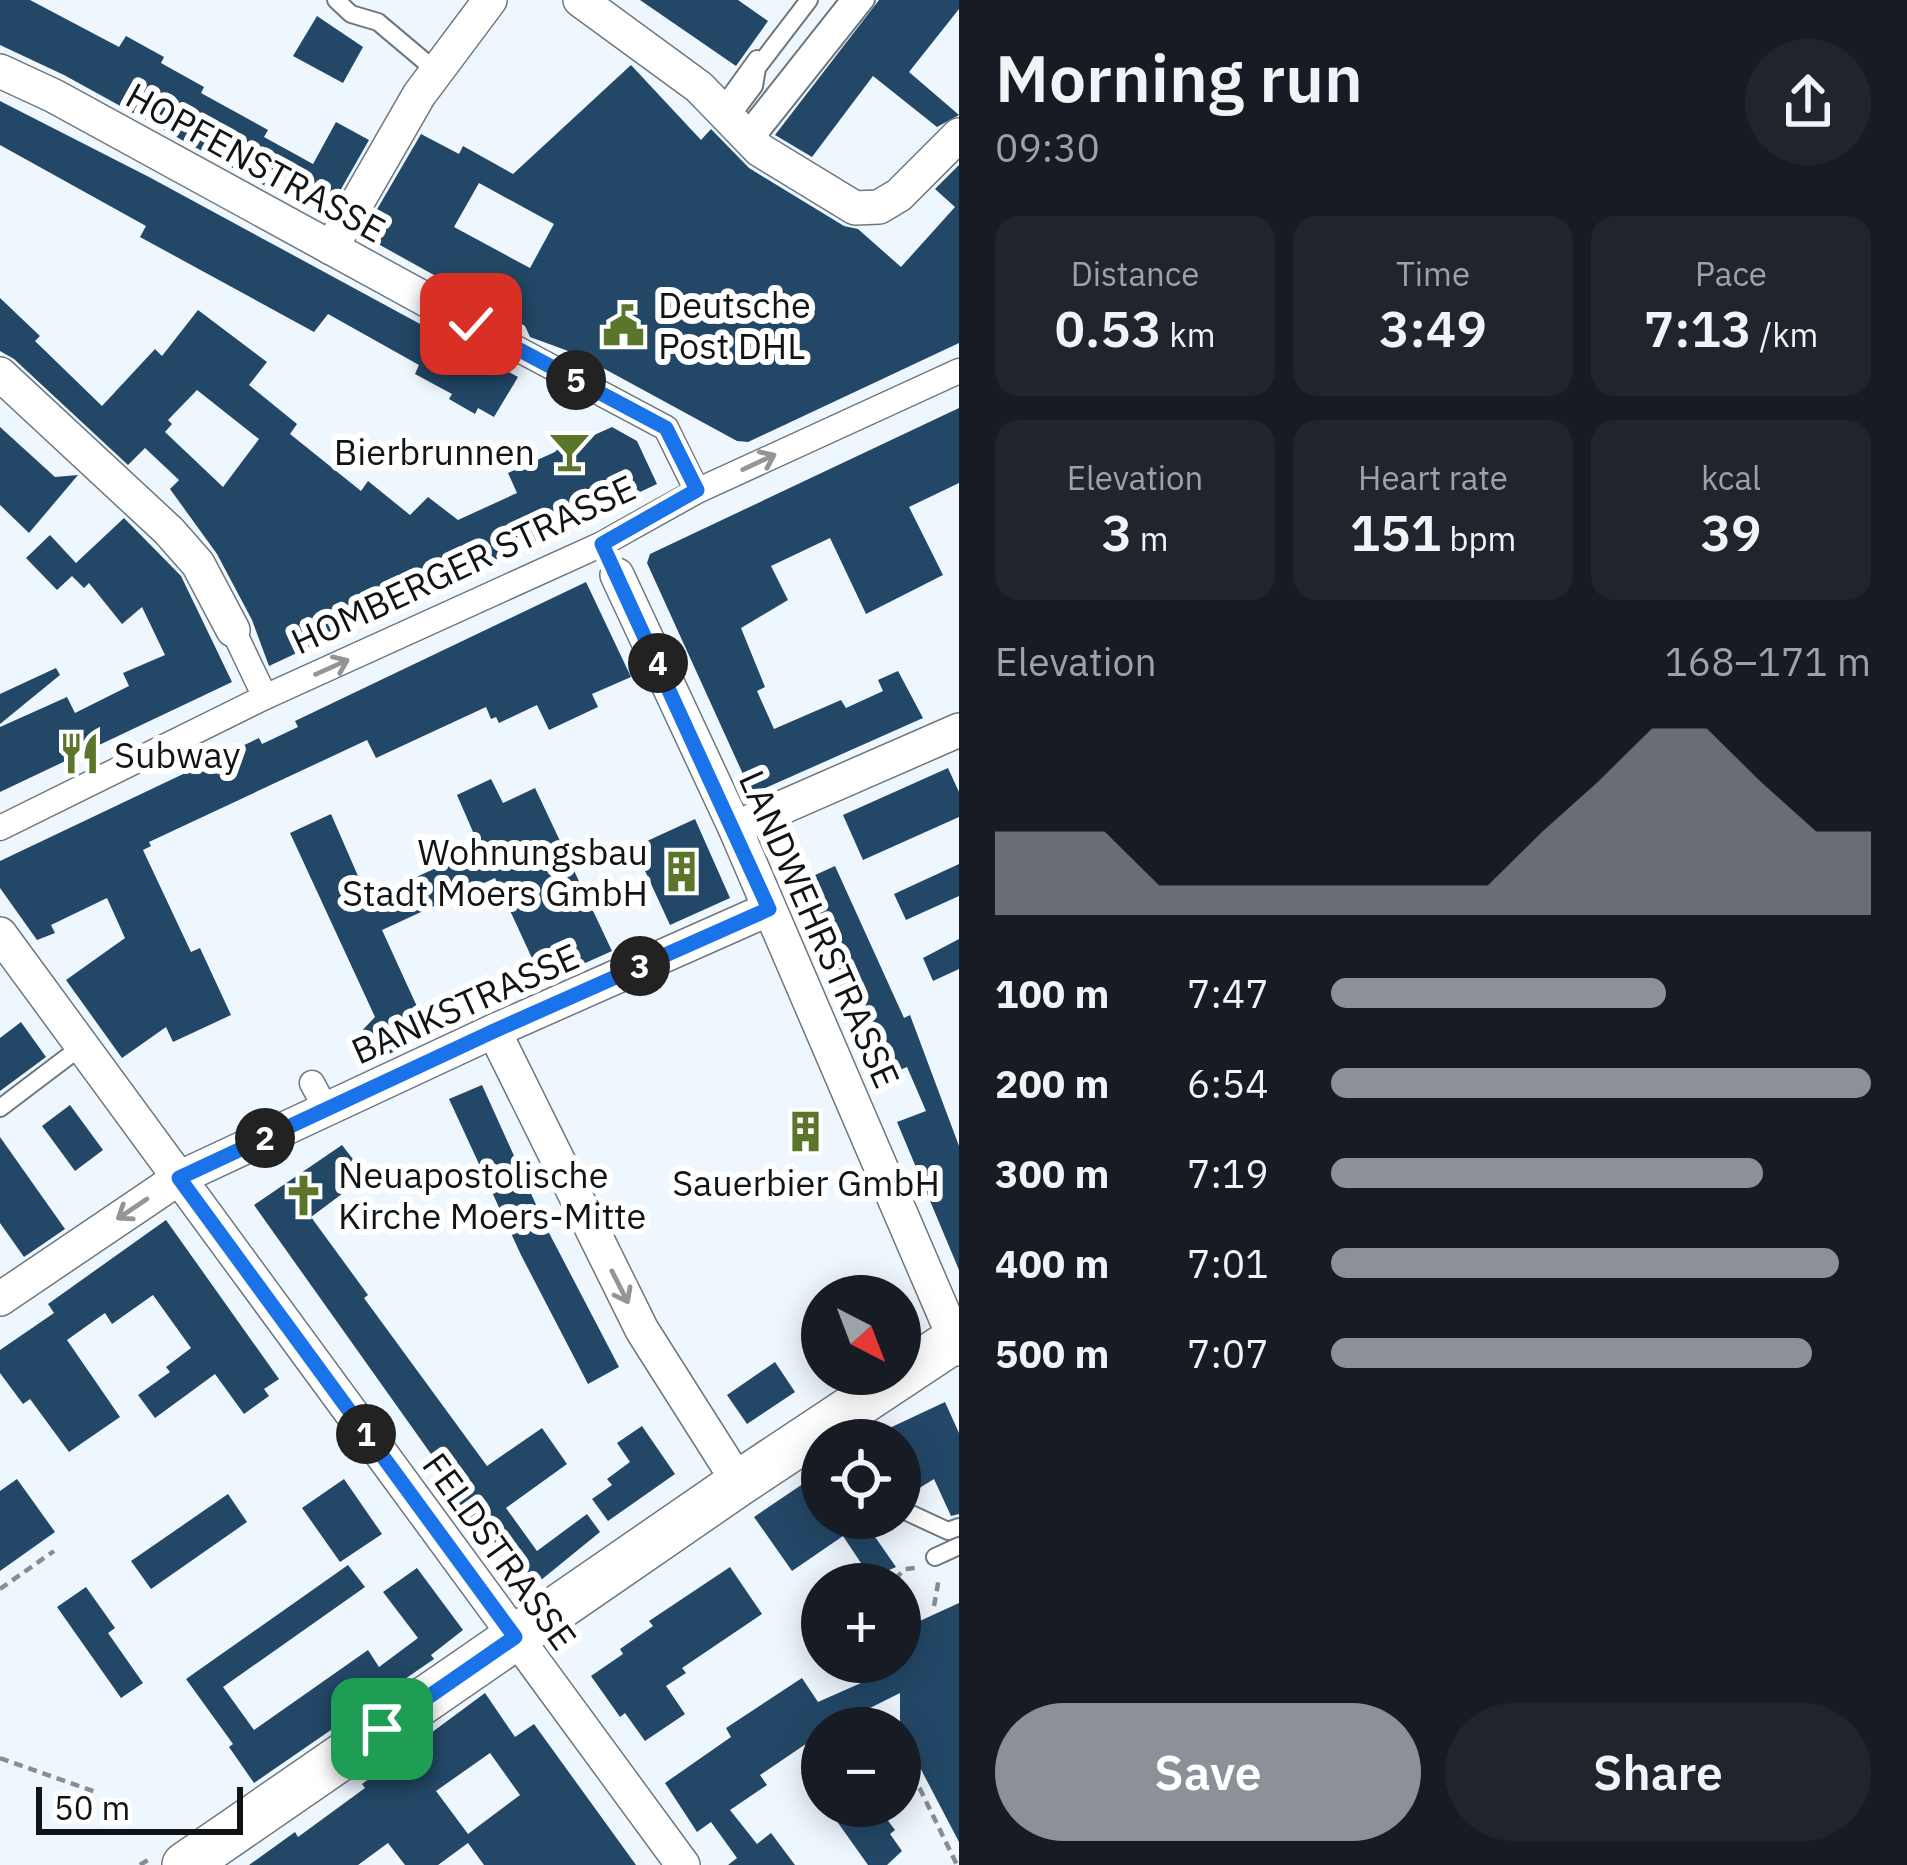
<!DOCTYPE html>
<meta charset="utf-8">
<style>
:root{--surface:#171b24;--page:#20242c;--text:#f1f3f6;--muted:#9ea1a6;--accent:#8c9099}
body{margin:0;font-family:"IBM Plex Sans",sans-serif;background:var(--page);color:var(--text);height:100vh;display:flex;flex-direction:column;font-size:45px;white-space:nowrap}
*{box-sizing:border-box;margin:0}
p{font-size:39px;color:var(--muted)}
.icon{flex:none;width:66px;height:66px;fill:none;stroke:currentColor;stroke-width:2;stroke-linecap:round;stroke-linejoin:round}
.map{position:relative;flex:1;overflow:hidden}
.details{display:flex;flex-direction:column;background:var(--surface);width:948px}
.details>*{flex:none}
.needle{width:78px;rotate:138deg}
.tools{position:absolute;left:801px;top:1275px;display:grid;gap:24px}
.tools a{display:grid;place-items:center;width:120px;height:120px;border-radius:50%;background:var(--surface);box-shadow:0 6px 30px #0003;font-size:60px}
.scale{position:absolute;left:36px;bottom:30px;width:207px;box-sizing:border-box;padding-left:12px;border:6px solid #111416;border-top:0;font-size:33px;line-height:42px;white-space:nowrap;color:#111416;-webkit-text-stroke:9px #fff;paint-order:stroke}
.pin{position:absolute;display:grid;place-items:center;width:102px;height:102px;color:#fff;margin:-51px;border-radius:24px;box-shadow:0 6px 18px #0006}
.km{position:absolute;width:60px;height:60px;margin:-30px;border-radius:50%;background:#222;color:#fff;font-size:33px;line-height:60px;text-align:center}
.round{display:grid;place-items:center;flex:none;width:126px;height:126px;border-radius:63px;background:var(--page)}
.headline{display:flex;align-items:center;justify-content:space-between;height:204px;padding:0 36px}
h1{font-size:66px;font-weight:600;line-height:90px}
.stats{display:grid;grid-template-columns:repeat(3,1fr);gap:18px;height:204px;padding:12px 36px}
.stats div{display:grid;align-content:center;border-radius:24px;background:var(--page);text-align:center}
.stats b{font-size:51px;font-weight:600}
.stats small{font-size:33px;font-weight:400}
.stats p{font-size:33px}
.chart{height:336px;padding:24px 36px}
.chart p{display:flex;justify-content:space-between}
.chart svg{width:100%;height:216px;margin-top:12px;fill:var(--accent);opacity:.7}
.action{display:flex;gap:24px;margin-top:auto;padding:24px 36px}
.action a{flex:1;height:138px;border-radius:72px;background:var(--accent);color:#fff;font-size:48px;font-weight:600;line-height:138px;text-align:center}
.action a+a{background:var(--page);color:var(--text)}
ul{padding:0 36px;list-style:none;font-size:39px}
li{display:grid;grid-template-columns:192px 144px 1fr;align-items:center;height:90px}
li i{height:30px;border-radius:15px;background:var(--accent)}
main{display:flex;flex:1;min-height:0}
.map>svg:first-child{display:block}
.building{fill:#234867;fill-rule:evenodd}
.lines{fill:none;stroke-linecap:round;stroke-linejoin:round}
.service-casing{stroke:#6f777e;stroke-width:20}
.pedestrian-casing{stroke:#6f777e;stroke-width:27}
.minor-casing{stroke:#6f777e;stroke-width:36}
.secondary-casing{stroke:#6f777e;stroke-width:48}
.path{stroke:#878d92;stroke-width:4.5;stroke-dasharray:9 6;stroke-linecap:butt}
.service{stroke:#fff;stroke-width:16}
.pedestrian{stroke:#fff;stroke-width:24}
.minor{stroke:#fff;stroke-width:33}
.secondary{stroke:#fff;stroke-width:45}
.oneway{stroke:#949596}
.route-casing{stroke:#fff;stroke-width:24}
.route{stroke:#1a73e8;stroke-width:15}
.labels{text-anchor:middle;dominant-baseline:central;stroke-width:12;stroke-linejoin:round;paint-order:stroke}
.street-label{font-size:36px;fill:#111416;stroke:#fff}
.poi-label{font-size:36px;fill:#111416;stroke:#fff;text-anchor:start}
</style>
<main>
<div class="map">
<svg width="959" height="1865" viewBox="0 0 959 1865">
<rect width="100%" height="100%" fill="#eef6fe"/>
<g class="building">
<path d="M0,0H30L119,47L126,36L164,57L161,63L204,87L201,93L268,130L264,137L313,164L336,122L369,140L332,205L276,175L269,188L64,75L0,45Z"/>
<path d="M640,0H738L768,21L736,66Z"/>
<path d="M879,0H959V9L909,72L959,115L937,127L873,76L812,157L775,135Z"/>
<path d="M317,16L363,47L343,83L293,56Z"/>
<path d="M631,65L701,140L711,129L749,168L844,226L858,229L901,267L955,207L935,189L959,165V343L748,442L737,441L579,355L530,337L525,326L504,314L362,235L421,134L459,154L463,146L513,174ZM479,183L554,224L530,268L454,227Z"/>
<path d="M0,101L149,177L518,377L494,417L478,408L475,414L449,399L452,394L415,374L419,365L328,314L314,332L140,237L146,226L0,145Z"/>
<path d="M0,298L40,336L35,341L102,406L155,349L162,356L198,310L267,362L249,385L297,424L290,434L361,491L368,481L410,515L428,497L458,520L517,493L508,473L555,452L567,439L572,445L612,427L637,441L657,484L269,666L252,620L217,554L170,489L179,480L145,448L128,465L14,359L0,351ZM197,390L259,439L223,487L165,432L172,424L168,420Z"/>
<path d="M959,408V483L909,507L943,575L866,614L830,538L771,566L788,600L741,628L765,687L757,691L774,729L841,700L846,708L883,691L878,680L898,671L923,718L752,794L647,563L650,554Z"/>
<path d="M0,427L55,477L78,475L29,533L0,505Z"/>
<path d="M124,518L181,576L232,682L0,792V727L67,697L75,713L129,686L123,673L165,655L142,607L122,624L89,583L84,588L72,576L57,590L26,558L50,535L76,563Z"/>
<path d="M586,582L631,677L592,694L598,707L549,730L537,705L499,723L496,717L491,719L486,707L376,758L367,740L149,842L151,846L143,850L191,952L200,948L231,1015L173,1042L166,1027L122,1058L66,980L125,938L107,898L51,925L55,933L37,940L0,888V861L259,738L262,744L298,727L295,721Z"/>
<path d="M56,668L60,675L0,724V694Z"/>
<path d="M948,768L959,792V817L863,860L843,815Z"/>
<path d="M491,779L503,803L535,788L612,951L543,982L495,878L382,930L430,1035L376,1060L362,1059L355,1050L354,1039L375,1017L290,833L331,814L368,899L480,848L457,795Z"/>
<path d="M695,819L730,898L670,925L634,847Z"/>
<path d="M959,864V896L906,920L894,894Z"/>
<path d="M835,866L904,1018L910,1015L959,1146V1270L897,1122L926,1111L907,1067L878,1079L793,885Z"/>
<path d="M959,939V969L933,981L923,958Z"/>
<path d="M21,1022L46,1057L0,1091V1038Z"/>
<path d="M482,1085L547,1229L619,1367L588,1384L521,1255L449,1099Z"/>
<path d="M70,1105L103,1150L75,1171L42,1126Z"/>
<path d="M0,1137L65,1229L24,1257L0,1223Z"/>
<path d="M342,1145L366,1176L311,1217L368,1295L364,1298L487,1466L542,1428L567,1464L506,1508L537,1551L587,1514L600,1532L530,1589L523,1579L515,1585L489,1551L451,1497L458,1492L254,1205Z"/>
<path d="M166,1220L279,1379L264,1389L269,1396L244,1414L215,1374L155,1418L138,1395L170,1372L166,1367L191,1348L153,1295L112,1324L105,1313L67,1340L120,1417L69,1452L30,1399L23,1404L0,1373V1350L54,1313L48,1304Z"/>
<path d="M775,1362L795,1392L747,1424L727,1395Z"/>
<path d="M945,1402L959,1433V1514L951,1516L934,1479L900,1500V1440H864Z"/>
<path d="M642,1426L675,1474L608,1521L592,1499L612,1485L607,1479L630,1462L617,1443Z"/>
<path d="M822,1471V1518H869L864,1521L896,1567L871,1578L843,1536L792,1571L754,1517Z"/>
<path d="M17,1479L55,1532L0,1571V1491Z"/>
<path d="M344,1479L382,1534L340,1562L302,1508Z"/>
<path d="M228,1494L247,1522L151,1589L131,1561Z"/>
<path d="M348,1565L365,1587L223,1687L254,1730L368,1650L379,1667L418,1638L383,1592L417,1568L463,1630L431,1655L434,1659L254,1783L229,1747L233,1744L186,1679Z"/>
<path d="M730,1567L762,1614L682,1668L686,1673L666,1686L685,1714L645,1741L625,1713L620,1717L591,1676L623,1654L620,1649L653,1626L649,1621Z"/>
<path d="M86,1587L115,1628L108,1633L143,1683L121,1698L57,1607Z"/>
<path d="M959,1603V1842L915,1758L910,1760L907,1754L900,1757V1693L830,1728H822V1733L760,1775L767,1785L730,1810L757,1844L771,1833L795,1865H728L737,1858L711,1822L697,1832L665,1783L731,1737L726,1728L802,1678L818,1702L861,1683L852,1662H900V1630Z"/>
<path d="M485,1693L515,1737L534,1724L636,1865H484L468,1843L438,1865H405L388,1843L358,1865H249L295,1832L298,1837L365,1788L362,1784ZM490,1753L520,1795L468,1834L436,1791Z"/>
<path d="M826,1806H877L895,1830L890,1834L902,1851L887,1865H868Z"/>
</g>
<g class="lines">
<defs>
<g id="service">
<path d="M336,0L351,14L378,22L435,70"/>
<path d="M721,109L757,59"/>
<path d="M730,118L754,86L757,68L809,0"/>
<path d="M744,133L849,0"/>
<path d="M753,142L866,0"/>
<path d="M0,1108L82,1046"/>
<path d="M907,1512L948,1531L959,1527"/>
<path d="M935,1557L959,1546"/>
</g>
<g id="pedestrian">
<path d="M465,321L666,428L697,491"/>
<path d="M233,630L265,697"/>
<path d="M0,828L265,697L602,544L697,491L959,371"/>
<path d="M312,1083L326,1109"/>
</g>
<g id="minor">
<path d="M580,0L699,87L760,150L855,208L879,207L899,195L959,135"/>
<path d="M0,71L54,96L465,321"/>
<path d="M331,248L419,95L490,0"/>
<path d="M0,374L169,531L198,564L233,630"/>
<path d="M617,575L735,828L959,1349"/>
<path d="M735,828L959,730"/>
<path d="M0,934L683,1865"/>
<path d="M494,1031L642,1330L739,1483"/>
<path d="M0,1299L179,1178L494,1031L769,909"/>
</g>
<path id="secondary" d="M185,1865L739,1483L959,1337"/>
</defs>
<use href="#service" class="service-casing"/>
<use href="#pedestrian" class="pedestrian-casing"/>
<use href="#minor" class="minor-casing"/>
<use href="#secondary" class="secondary-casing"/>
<g class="path">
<path d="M881,1584L893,1581L905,1569L915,1568"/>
<path d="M0,1589L54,1551"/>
<path d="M934,1606L939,1578"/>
<path d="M838,1662L843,1672L853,1673"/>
<path d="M875,1720L880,1728"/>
<path d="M0,1758L96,1792"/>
<path d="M900,1765L920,1789L957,1865"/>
<path d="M140,1865L151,1858"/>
</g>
<use href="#service" class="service"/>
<use href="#pedestrian" class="pedestrian"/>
<use href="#minor" class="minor"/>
<use href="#secondary" class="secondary"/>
</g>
<defs><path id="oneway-shaft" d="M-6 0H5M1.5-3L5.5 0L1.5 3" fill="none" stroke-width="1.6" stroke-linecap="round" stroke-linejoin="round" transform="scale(3)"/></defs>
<g class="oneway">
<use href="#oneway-shaft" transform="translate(759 462) rotate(-25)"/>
<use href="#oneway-shaft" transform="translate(332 667) rotate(-24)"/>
<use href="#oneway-shaft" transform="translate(132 1209) rotate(146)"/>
<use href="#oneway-shaft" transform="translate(620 1287) rotate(63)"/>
</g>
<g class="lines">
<defs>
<path id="route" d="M382,1729L515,1637L179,1178L494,1031L769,909L602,544L697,490L666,428L471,324"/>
</defs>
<use href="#route" class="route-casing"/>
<use href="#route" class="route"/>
</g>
<defs>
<symbol id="civic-bare" viewBox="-9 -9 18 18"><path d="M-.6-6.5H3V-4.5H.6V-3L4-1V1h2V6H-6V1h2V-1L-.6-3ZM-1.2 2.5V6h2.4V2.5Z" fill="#5b762a" stroke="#fff" stroke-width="2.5" paint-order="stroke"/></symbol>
<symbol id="bar-bare" viewBox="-9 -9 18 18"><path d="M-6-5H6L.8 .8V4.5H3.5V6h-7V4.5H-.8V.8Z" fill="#5b762a" stroke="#fff" stroke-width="2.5" paint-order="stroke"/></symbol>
<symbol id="restaurant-bare" viewBox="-9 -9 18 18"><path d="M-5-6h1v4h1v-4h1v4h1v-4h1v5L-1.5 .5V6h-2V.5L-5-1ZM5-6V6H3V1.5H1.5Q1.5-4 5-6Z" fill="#5b762a" stroke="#fff" stroke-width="2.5" paint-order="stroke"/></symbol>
<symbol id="building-bare" viewBox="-9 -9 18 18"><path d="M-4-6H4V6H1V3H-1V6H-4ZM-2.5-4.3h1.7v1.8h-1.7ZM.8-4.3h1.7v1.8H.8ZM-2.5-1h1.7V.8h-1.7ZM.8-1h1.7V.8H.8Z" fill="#5b762a" stroke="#fff" stroke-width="2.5" paint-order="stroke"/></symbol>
<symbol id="church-bare" viewBox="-9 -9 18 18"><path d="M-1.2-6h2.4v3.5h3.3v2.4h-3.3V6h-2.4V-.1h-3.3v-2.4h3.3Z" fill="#5b762a" stroke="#fff" stroke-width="2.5" paint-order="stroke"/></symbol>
</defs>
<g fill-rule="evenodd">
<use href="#civic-bare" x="594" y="296" width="59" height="59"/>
<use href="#bar-bare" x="540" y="422" width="59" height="59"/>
<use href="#restaurant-bare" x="50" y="724" width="59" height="59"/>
<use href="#building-bare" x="652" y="842" width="59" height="59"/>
<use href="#building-bare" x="776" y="1102" width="59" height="59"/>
<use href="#church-bare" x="274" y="1166" width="59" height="59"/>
</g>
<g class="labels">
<g class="street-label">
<text transform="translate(256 162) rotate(29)">HOPFENSTRASSE</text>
<text transform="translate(463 564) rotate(-25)">HOMBERGER STRASSE</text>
<text transform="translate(820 929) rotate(66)">LANDWEHRSTRASSE</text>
<text transform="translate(465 1003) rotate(-24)">BANKSTRASSE</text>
<text transform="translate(500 1551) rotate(54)">FELDSTRASSE</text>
</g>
<g class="poi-label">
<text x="658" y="304">Deutsche<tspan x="658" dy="41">Post DHL</tspan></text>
<text x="535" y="451" text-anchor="end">Bierbrunnen</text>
<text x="114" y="754">Subway</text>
<text x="648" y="851" text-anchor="end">Wohnungsbau<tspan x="648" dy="41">Stadt Moers GmbH</tspan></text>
<text x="338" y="1174">Neuapostolische<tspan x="338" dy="41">Kirche Moers-Mitte</tspan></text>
<text x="806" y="1182" text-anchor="middle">Sauerbier GmbH</text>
</g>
</g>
</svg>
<div class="tools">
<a><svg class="needle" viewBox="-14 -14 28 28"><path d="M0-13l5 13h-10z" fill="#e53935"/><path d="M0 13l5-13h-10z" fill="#9ea1a6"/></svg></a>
<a><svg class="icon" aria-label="locate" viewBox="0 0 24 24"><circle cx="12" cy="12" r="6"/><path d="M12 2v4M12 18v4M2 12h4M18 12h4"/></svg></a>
<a>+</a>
<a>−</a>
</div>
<div class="scale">50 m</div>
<div class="pin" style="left:382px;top:1729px;background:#1e9e55"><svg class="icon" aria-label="arrive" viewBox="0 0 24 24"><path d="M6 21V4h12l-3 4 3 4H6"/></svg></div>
<div class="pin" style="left:471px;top:324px;background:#d93025"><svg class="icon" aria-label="check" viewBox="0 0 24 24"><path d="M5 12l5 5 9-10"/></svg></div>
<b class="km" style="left:366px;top:1434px">1</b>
<b class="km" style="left:265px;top:1138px">2</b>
<b class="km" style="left:640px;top:966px">3</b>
<b class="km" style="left:658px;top:663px">4</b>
<b class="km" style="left:576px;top:380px">5</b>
</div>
<section class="details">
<div class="headline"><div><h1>Morning run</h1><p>09:30</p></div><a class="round"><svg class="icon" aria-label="share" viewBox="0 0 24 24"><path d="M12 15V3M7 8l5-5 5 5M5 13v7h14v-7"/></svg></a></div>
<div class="stats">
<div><p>Distance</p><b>0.53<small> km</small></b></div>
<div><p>Time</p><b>3:49</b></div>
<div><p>Pace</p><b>7:13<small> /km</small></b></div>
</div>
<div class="stats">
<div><p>Elevation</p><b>3<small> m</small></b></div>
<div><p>Heart rate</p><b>151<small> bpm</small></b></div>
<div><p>kcal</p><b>39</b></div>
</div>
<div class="chart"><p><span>Elevation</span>168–171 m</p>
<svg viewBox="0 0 160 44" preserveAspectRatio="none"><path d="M0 44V27L10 27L20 27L30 38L40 38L50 38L60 38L70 38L80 38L90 38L100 27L110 17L120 6L130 6L140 17L150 27L160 27V44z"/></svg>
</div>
<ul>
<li><b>100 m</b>7:47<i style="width:62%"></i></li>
<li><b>200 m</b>6:54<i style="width:100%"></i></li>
<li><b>300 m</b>7:19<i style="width:80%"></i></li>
<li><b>400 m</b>7:01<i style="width:94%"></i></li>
<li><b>500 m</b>7:07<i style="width:89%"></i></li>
</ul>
<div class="action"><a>Save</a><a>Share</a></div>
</section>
</main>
